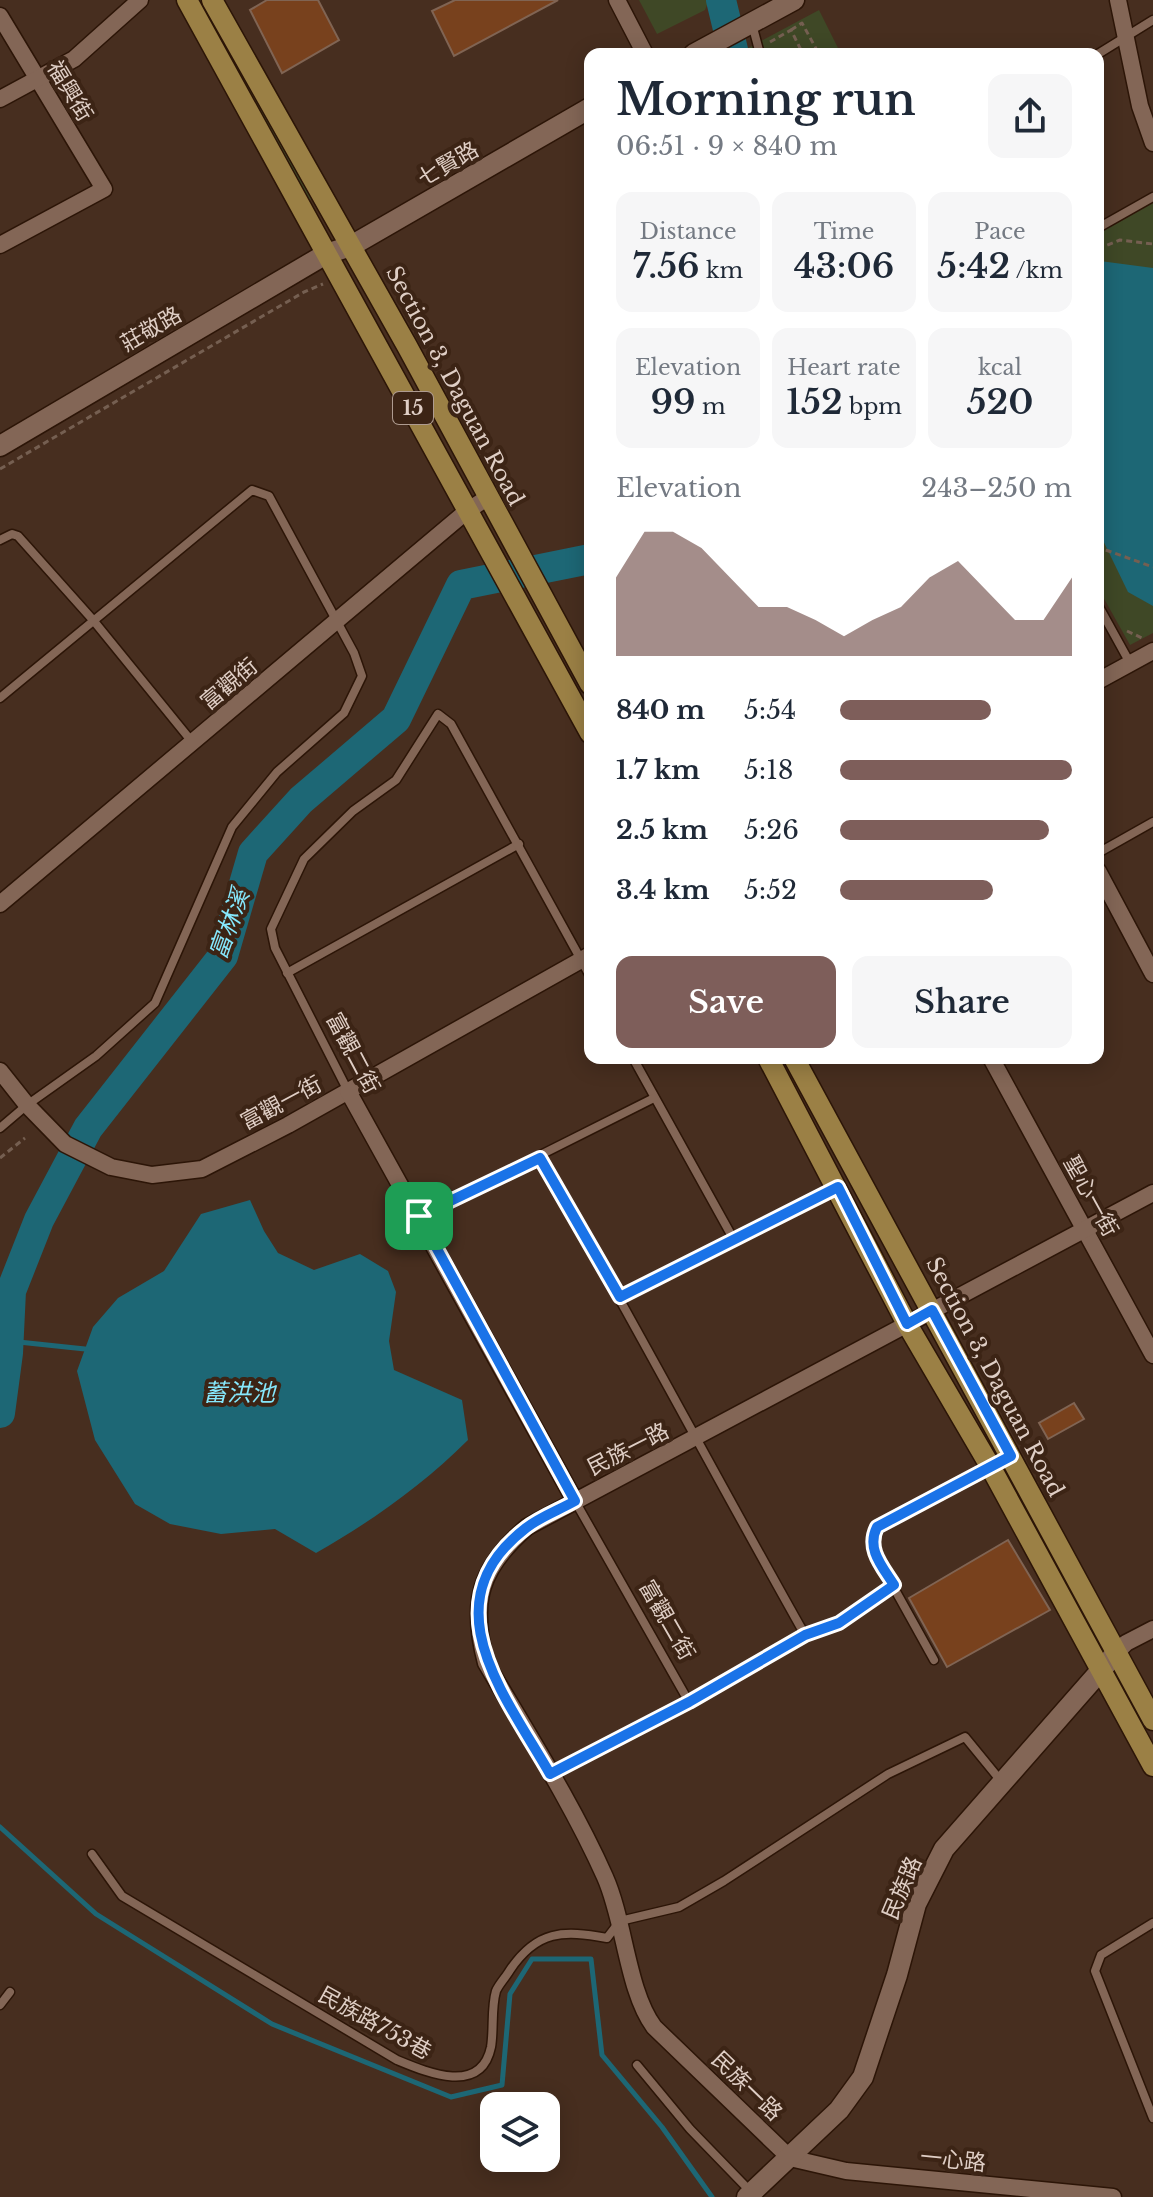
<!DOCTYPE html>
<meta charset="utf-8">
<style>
:root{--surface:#fff;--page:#f6f6f7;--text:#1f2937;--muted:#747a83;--accent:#7e5e5a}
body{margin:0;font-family:"Libre Baskerville","Noto Sans TC",serif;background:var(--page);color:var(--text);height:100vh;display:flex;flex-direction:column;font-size:30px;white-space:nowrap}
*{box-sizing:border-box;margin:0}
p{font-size:26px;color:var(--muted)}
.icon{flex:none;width:44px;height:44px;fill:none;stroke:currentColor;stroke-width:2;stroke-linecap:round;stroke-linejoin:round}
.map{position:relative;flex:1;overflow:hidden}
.details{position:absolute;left:584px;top:48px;width:520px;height:1016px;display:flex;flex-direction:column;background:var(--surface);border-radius:16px;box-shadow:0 4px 20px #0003}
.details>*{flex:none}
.controls{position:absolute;left:480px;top:2092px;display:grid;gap:16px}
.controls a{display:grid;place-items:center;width:80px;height:80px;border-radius:16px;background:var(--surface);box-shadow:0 4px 20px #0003;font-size:40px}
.pin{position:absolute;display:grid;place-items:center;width:68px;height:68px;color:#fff;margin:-34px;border-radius:16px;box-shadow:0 4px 12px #0006}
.round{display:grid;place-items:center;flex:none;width:84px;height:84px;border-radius:16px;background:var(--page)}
.summary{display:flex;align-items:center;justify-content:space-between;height:136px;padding:0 32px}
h1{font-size:44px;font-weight:600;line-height:60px}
.figures{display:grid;grid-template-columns:repeat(3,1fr);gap:12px;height:136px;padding:8px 32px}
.figures div{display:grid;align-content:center;border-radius:16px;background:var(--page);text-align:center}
.figures b{font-size:34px;font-weight:600}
.figures small{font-size:22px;font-weight:400}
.figures p{font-size:22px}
.chart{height:224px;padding:16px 32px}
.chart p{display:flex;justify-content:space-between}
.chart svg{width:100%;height:144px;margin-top:8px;fill:var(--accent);opacity:.7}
.primary-button{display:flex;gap:16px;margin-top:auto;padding:16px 32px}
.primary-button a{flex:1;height:92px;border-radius:16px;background:var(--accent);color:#fff;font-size:32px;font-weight:600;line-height:92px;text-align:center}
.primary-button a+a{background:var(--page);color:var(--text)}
ul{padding:0 32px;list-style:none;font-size:26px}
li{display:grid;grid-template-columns:128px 96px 1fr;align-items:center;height:60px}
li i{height:20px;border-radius:10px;background:var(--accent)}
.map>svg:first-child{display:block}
.green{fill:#3f4826}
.water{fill:#1d6775}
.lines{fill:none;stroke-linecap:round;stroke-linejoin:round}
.stream{stroke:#1d6775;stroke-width:5}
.river{stroke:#1d6775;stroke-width:30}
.building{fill:#78411d;stroke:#806453;stroke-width:2}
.service-casing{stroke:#2c1507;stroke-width:11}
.minor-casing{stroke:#2c1507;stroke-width:19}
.tertiary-casing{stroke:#2c1507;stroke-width:23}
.primary-casing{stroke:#2c1507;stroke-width:23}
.path{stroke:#755f51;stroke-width:3;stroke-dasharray:6 4;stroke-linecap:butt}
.service{stroke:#836656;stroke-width:8}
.minor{stroke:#836656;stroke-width:16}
.tertiary{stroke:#836656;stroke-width:20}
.primary{stroke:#9b8045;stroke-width:20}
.route-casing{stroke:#fff;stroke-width:16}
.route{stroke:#1a73e8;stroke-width:10}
.labels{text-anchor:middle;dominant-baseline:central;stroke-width:8;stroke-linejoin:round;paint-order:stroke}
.shield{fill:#3c2415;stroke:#ae9b90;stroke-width:2}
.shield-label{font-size:20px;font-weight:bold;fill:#dfcec5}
.street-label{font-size:22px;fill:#dfcec5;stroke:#3c2415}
.water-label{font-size:24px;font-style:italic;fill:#86e8fd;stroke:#3c2415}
</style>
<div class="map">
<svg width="1153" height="2197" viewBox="0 0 1153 2197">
<rect width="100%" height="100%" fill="#472e1f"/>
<g class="green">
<path d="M198,0H206L313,198L308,201Z"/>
<path d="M639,0H709L705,10L657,34Z"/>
<path d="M819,10L841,54H737Z"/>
<path d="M1153,203V633L1130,645L1098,588V234Z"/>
</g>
<g class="water">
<path d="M1100,261L1153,268V606L1128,592L1098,530Z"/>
<path d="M250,1200L264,1231L278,1253L314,1270L360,1254L388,1271L396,1292L389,1341L394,1370L462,1400L468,1440C423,1485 372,1521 316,1553L275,1529L221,1534L170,1524L135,1504L95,1440L77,1371L93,1327L118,1298L164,1271L201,1214Z"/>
</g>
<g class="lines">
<g class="stream">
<path d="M9,1341L85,1349"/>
<path d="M0,1827L96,1914L272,2024L451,2097L502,2085L510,1994L532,1959H591L602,2055L662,2127L712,2197"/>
</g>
<g class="river">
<path d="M721,0L734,54"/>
<path d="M0,1413L8,1353L11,1291L39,1220L88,1128L223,956L253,853L301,800L396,719L461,585L590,559"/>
</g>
</g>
<g class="building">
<path d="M267,0H318L339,40L282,73L250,10Z"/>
<path d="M455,0H558L454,56L432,11Z"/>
<path d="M1074,1403L1084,1419L1048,1439L1039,1423Z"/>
<path d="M1008,1540L1050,1610L947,1667L909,1598Z"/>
</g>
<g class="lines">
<defs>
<g id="service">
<path d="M752,24L760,54"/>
<path d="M1098,54L1153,20"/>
<path d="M1098,228L1153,197"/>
<path d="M0,540L12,534L18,536L93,620L193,743"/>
<path d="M1098,605L1130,663"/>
<path d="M0,698L252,490L269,496L354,653L362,676L344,713L277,772L232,827L155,1003L96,1056L27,1105L0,1128"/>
<path d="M1098,853L1153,822"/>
<path d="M287,973L519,844"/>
<path d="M633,1058L734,1240"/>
<path d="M348,1091L275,948L271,929L304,859L353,811L396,780L438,714L451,724L590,976"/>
<path d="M540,1158C631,1316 716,1477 805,1635"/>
<path d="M419,1216L654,1098"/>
<path d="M620,1297L834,1189"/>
<path d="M575,1501L689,1702"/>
<path d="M934,1660L874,1552L872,1537L877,1527L1010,1456"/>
<path d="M551,1773L689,1702L805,1635L839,1623L894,1585"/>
<path d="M92,1854L122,1896L397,2060C426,2072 481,2096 491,2047C494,2030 491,2008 496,1991C499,1984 506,1977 510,1970C537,1930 563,1930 607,1938L620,1921L679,1907L724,1881L888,1774L965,1737L1001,1781"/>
<path d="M1153,1923L1101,1955L1095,1971L1153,2118"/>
<path d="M0,2005L10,1992"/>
<path d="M637,2065L690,2129L752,2193"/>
</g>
<g id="minor">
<path d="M617,0L645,54"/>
<path d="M1118,0L1140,106L1153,143"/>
<path d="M0,16L104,189L0,245"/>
<path d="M0,99L74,59L140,0"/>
<path d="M1098,681L1153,651"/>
<path d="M1098,871L1153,974"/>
<path d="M0,904L467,511L487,498"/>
<path d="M991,1058L1153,1355"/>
<path d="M0,1071L27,1105L65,1144L111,1167L152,1175L202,1169L288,1125L590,955"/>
<path d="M348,1091L575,1501"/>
<path d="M1116,1653L1126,1643L1153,1629"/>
<path d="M1113,2197L846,2171L790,2158L654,2027C627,1990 625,1922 605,1877C572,1803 527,1733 486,1663C470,1602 479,1569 527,1527L1153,1193"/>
</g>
<g id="tertiary">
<path d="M694,54L794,0"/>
<path d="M0,446L326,254L351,246L590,108"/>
<path d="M747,2197L839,2110L863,2077L897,1975L916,1904L944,1849L1116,1653"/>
</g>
<g id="primary">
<path d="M187,0L590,733"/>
<path d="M212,0L407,346L590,684"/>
<path d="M768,1058L907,1324L990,1466L1153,1766"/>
<path d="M794,1058L1153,1720"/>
</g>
</defs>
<use href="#service" class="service-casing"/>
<use href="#minor" class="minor-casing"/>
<use href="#tertiary" class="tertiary-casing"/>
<use href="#primary" class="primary-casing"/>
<g class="path">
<path d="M791,30L802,23L819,54"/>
<path d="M770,42L791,30L803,54"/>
<path d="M1098,249L1120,240L1153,244"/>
<path d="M0,469L304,292L323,284"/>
<path d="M1098,544L1103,549L1153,567"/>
<path d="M1127,631L1142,638"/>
<path d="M0,1158L25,1138"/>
</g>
<use href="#service" class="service"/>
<use href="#minor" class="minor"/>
<use href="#tertiary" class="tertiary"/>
<use href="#primary" class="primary"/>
</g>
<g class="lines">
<defs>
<path id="route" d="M540,1158L620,1297L838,1187L907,1324L932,1310L1011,1456L877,1527C866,1549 882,1566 894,1585L839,1623L805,1635L689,1702L550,1774C505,1695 428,1603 526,1528C540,1517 559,1510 575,1501L419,1216Z"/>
</defs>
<use href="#route" class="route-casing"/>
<use href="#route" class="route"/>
</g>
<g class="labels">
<rect class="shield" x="393" y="392" width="40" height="32" rx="6"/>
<g class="shield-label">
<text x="413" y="408">15</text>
</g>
<g class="street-label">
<text transform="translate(70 91) rotate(59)">福興街</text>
<text transform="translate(448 164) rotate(-30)">七賢路</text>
<text transform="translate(151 329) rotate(-30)">莊敬路</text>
<text transform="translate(455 386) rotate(62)">Section 3, Daguan Road</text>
<text transform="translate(229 684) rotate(-40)">富觀街</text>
<text transform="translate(353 1053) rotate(62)">富觀二街</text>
<text transform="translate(281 1103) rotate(-28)">富觀一街</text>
<text transform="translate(1091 1196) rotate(61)">聖心一街</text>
<text transform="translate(995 1377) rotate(62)">Section 3, Daguan Road</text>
<text transform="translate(628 1449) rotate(-27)">民族一路</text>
<text transform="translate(667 1620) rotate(60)">富觀二街</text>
<text transform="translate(902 1888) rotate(-67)">民族路</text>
<text transform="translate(375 2023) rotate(29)">民族路753巷</text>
<text transform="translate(747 2086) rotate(44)">民族一路</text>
<text transform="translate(953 2160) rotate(6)">一心路</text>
</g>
<g class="water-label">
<text transform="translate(229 924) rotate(-70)">富林溪</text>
<text x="239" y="1392">蓄洪池</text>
</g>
</g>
</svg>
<div class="controls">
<a><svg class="icon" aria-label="layers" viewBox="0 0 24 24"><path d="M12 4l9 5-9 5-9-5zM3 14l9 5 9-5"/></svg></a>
</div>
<div class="pin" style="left:419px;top:1216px;background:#1e9e55"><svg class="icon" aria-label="arrive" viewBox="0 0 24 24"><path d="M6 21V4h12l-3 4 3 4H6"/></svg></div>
<section class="details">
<div class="summary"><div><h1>Morning run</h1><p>06:51 · 9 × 840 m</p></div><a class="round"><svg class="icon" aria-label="share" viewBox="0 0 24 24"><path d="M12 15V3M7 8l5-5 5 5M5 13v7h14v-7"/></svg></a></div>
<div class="figures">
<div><p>Distance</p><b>7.56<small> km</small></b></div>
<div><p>Time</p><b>43:06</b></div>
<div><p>Pace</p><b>5:42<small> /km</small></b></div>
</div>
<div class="figures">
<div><p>Elevation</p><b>99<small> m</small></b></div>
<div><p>Heart rate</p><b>152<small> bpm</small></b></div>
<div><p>kcal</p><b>520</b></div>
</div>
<div class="chart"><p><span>Elevation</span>243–250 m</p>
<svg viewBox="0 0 160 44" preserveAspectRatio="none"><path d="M0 44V20L10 6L20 6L30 11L40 20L50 29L60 29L70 33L80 38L90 33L100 29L110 20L120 15L130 24L140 33L150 33L160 20V44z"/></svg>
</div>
<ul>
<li><b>840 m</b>5:54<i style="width:65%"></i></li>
<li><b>1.7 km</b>5:18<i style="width:100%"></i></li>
<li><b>2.5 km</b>5:26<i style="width:90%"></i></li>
<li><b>3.4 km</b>5:52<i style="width:66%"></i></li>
</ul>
<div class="primary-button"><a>Save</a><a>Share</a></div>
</section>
</div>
